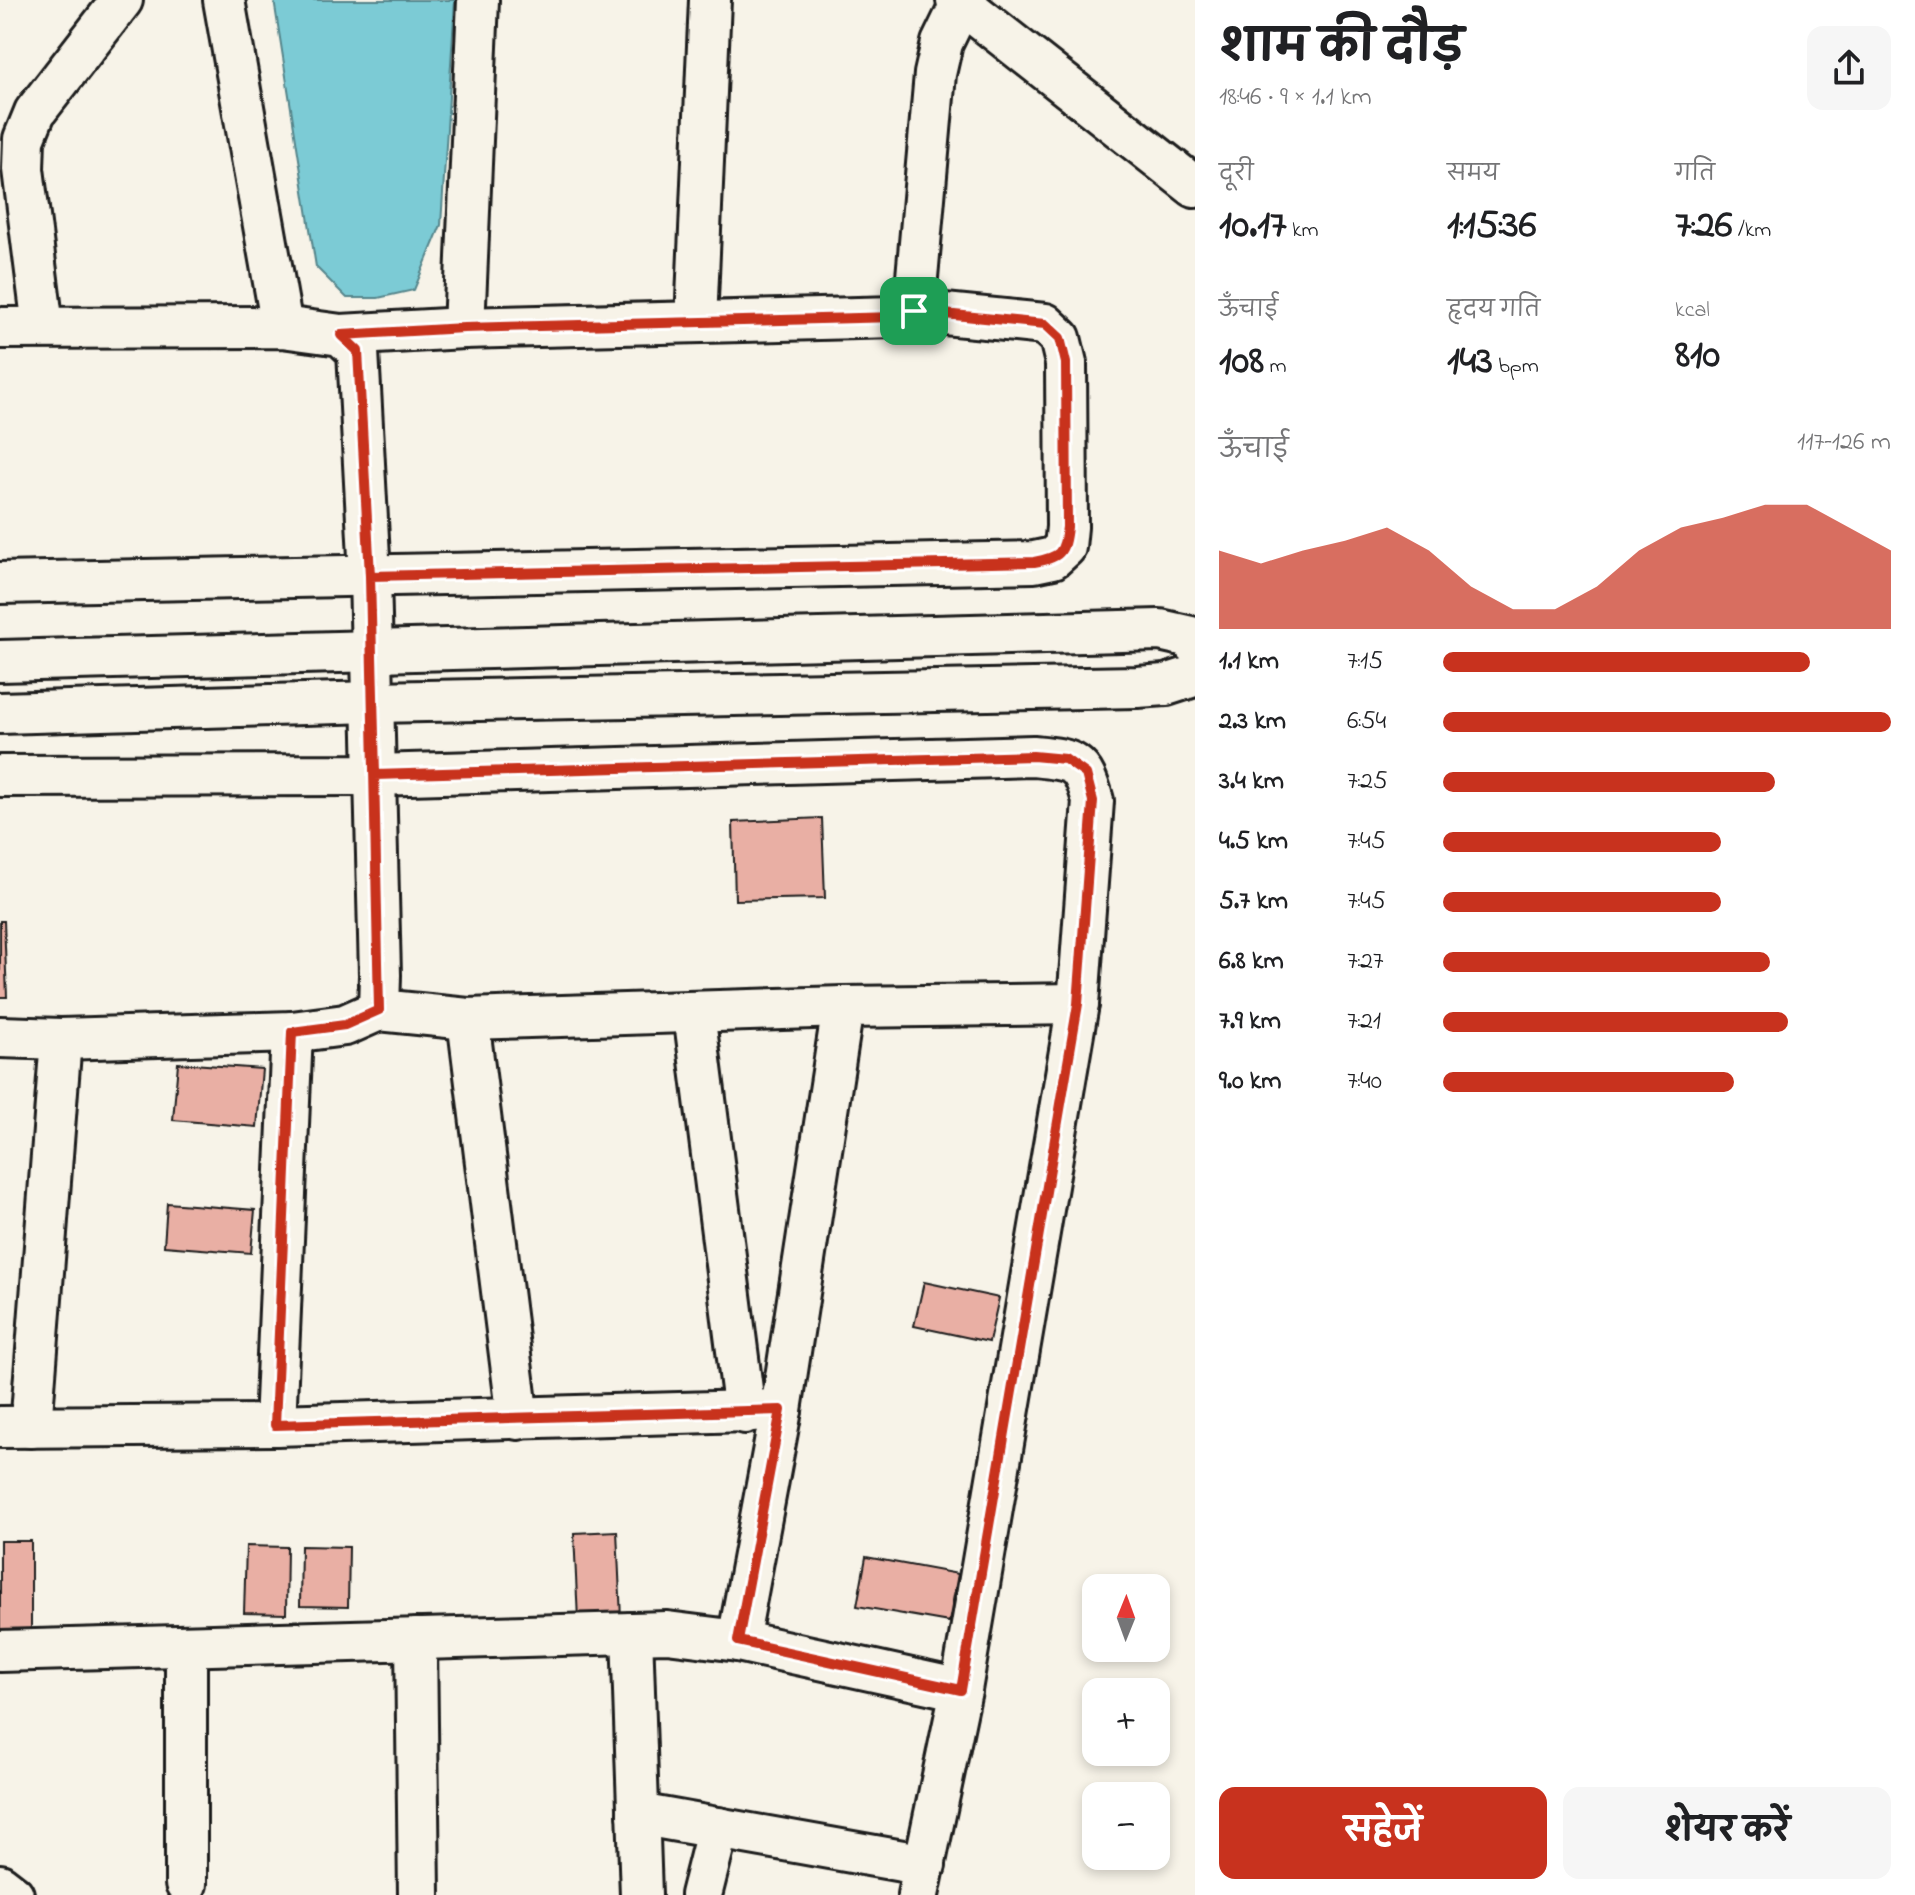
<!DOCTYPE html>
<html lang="hi">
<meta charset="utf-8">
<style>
:root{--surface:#fff;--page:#f6f6f6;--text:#202124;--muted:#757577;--accent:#c8321e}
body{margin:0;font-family:"Indie Flower","Playpen Sans Deva",sans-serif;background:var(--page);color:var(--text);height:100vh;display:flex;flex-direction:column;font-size:30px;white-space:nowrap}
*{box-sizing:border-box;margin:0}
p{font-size:26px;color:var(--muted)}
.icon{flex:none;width:44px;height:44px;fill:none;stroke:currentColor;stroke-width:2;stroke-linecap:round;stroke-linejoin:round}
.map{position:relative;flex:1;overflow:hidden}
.panel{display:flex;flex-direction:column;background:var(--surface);width:720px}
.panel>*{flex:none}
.needle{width:52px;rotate:1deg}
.fabs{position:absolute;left:1082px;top:1574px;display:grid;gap:16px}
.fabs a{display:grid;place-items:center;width:88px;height:88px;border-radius:16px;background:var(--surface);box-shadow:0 4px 12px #0003;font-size:40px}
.pin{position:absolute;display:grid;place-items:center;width:68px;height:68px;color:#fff;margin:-34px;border-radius:16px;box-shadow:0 4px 12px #0006}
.round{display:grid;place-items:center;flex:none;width:84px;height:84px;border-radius:16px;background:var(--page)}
.headline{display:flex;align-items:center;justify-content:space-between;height:136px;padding:0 24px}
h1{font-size:44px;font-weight:700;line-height:60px}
.figures{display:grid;grid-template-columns:repeat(3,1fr);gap:12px;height:136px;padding:8px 24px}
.figures div{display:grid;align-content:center}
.figures b{font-size:40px;font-weight:700}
.figures small{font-size:22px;font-weight:400}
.figures p{font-size:22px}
.chart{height:224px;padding:16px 24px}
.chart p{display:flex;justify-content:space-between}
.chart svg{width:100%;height:144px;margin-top:8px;fill:var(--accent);opacity:.7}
.button{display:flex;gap:16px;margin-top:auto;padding:16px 24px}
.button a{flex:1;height:92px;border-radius:16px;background:var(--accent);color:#fff;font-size:32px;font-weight:700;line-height:92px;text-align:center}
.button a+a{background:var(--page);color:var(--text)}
ul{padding:0 24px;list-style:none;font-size:26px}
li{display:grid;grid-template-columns:128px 96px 1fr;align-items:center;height:60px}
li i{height:20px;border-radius:10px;background:var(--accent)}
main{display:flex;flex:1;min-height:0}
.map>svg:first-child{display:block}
.water{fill:#7bcbd5;stroke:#55858b;stroke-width:2}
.building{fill:#e9afa4;stroke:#1c1c1c;stroke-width:2}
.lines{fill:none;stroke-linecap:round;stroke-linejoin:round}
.minor-casing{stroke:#1c1c1c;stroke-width:46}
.minor{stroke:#f7f3e8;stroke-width:40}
.route-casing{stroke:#fff;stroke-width:16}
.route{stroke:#c8321e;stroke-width:10}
</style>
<main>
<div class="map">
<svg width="1195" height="1895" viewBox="0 0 1195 1895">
<rect width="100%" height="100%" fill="#f7f3e8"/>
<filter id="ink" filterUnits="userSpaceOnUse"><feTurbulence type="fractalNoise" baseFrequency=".0125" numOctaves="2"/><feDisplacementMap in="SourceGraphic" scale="16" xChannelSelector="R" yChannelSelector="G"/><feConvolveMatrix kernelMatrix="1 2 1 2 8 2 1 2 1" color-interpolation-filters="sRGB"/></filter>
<g filter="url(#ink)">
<path class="water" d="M274,0H455L441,225L414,290L378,298H347L316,267Z"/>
<g class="building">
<path d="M822,818L825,898L735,900L733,822Z"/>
<path d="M0,921H4L7,997H0Z"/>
<path d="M178,1063L262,1069L257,1127L173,1120Z"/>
<path d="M167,1203L255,1210L251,1253L164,1246Z"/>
<path d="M924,1282L999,1298L989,1342L914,1326Z"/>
<path d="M617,1531L621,1618L578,1620L574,1533Z"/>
<rect x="0" y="1541" width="31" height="88"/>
<path d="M246,1546L287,1547L286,1614L244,1613Z"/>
<path d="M301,1546L349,1547L348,1607L300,1606Z"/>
<path d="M866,1557L958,1574L949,1622L857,1606Z"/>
</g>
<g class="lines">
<defs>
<g id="minor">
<path d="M224,0L282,327"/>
<path d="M957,0L1195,187"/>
<path d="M696,322L710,0"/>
<path d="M43,327L23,169L24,139L35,112L122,0"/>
<path d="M0,328L282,327L341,335L358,351L370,576L380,975L379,1010L345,1025L292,1032L61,1039L0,1037"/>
<path d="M464,328L478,0"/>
<path d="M341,335L464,328L896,317L914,311L935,74L942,43L961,4"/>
<path d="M0,583L1034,562L1053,558L1065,547L1067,527L1066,363L1060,338L1045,324L914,311"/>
<path d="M0,661L1160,630L1191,637L1195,645"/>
<path d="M0,713L373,702L1137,687L1166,685L1194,676L1195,674"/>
<path d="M0,776L375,775L1033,756C1074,760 1082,760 1093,801L1078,1004L961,1690L918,1895"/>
<path d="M379,1010L468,1019L843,1007L1078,1004"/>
<path d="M694,1013L745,1413"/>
<path d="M468,1019L518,1419"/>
<path d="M275,1425L292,1032"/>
<path d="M0,1427L275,1425L781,1410"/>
<path d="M31,1427L61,1039"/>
<path d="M632,1633L641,1895"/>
<path d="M416,1639L419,1895"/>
<path d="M738,1641L781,1410L843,1007"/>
<path d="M186,1646V1884"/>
<path d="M0,1651L667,1632L738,1641L961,1690"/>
<path d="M638,1814L925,1865"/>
<path d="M0,1885L13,1895"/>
<path d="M701,1895L718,1828"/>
</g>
</defs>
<use href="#minor" class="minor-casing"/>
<use href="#minor" class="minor"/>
</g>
</g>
<g class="lines" filter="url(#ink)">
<defs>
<path id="route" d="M914,311L896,317L464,328L341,335L358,351L370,576L379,1010L345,1025L292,1032L275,1425L781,1410L738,1641L961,1690L1078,1004L1093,801L1086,774L1065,759L1033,756L375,775L370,576L1034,562C1060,557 1064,554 1067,527L1066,363L1060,338L1045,324L914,311"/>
</defs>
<use href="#route" class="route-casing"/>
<use href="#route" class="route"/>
</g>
</svg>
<div class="fabs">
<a><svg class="needle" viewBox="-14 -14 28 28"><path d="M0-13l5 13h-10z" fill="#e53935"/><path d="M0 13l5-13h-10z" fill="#757577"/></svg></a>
<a>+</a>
<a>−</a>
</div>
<div class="pin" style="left:914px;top:311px;background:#1e9e55"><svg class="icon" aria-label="arrive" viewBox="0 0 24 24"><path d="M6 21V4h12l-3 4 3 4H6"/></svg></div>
</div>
<section class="panel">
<div class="headline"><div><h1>शाम की दौड़</h1><p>18:46 · 9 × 1.1 km</p></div><a class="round"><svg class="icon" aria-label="share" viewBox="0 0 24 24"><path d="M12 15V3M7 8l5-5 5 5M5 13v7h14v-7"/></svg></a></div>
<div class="figures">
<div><p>दूरी</p><b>10.17<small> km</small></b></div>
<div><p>समय</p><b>1:15:36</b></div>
<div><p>गति</p><b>7:26<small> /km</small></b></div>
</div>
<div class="figures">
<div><p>ऊँचाई</p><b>108<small> m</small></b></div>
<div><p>हृदय गति</p><b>143<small> bpm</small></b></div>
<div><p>kcal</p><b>810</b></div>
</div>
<div class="chart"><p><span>ऊँचाई</span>117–126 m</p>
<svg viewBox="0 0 160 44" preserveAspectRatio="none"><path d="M0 44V20L10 24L20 20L30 17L40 13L50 20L60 31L70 38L80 38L90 31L100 20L110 13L120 10L130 6L140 6L150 13L160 20V44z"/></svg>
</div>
<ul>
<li><b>1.1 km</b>7:15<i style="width:82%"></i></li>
<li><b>2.3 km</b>6:54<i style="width:100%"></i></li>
<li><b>3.4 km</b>7:25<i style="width:74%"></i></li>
<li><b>4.5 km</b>7:45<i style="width:62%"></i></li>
<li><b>5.7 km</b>7:45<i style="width:62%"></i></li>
<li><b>6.8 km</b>7:27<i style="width:73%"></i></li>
<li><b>7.9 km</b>7:21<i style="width:77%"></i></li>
<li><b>9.0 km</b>7:40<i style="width:65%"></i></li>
</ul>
<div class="button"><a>सहेजें</a><a>शेयर करें</a></div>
</section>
</main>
